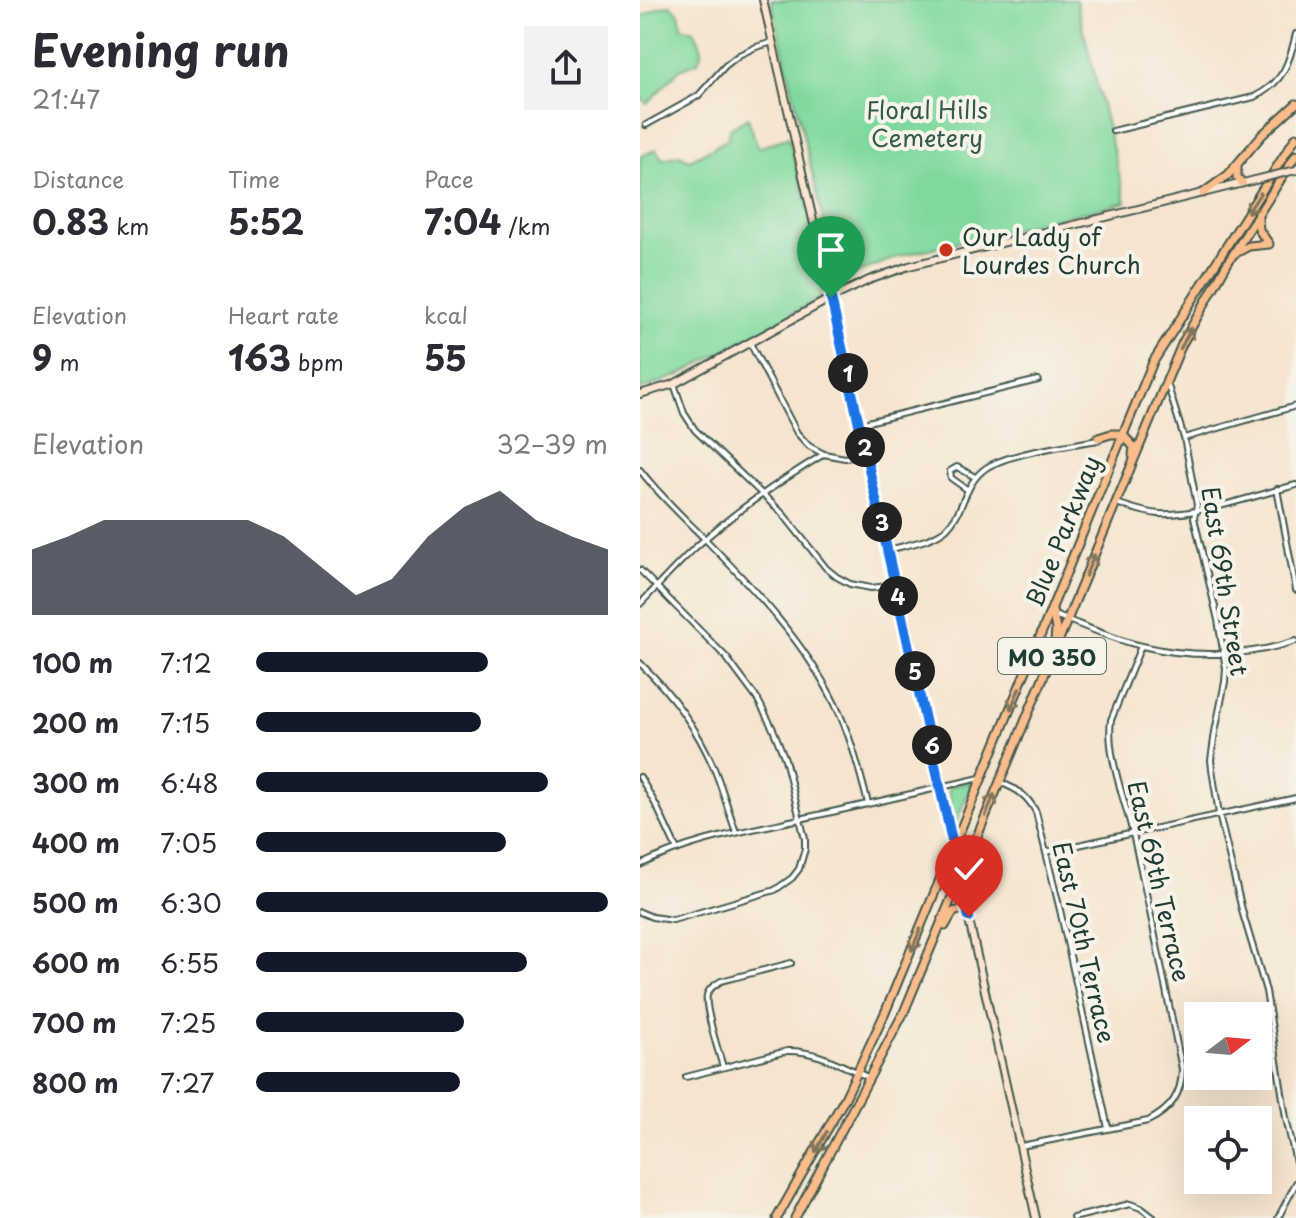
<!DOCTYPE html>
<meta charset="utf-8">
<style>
:root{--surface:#fff;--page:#f2f2f3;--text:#2b2b33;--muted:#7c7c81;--accent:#111827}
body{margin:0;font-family:"Playpen Sans",sans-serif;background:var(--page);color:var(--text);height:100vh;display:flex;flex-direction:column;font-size:30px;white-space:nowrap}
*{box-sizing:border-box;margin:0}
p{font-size:26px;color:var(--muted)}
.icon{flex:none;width:44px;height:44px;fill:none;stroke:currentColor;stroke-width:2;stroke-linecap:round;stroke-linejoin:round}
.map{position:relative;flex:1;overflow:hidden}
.side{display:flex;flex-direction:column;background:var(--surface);width:640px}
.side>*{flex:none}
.needle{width:52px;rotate:74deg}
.controls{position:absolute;left:544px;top:1002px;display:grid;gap:16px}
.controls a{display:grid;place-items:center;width:88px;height:88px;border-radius:0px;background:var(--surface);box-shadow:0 8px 32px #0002;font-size:40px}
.pin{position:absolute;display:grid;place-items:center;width:68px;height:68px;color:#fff;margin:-82px -34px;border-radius:50% 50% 50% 0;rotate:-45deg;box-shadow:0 0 8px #0007}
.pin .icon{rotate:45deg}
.km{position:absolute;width:40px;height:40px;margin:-20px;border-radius:50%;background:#222;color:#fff;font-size:22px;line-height:40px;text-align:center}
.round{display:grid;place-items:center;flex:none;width:84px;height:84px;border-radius:0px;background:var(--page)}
.overview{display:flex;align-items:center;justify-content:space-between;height:136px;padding:0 32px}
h1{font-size:44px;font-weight:700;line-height:60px}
.stats{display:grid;grid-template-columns:repeat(3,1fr);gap:12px;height:136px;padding:8px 32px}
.stats div{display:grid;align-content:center}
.stats b{font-size:34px;font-weight:700}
.stats small{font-size:22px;font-weight:400}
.stats p{font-size:22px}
.chart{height:224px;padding:16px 32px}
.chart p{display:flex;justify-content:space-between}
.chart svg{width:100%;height:144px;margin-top:8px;fill:var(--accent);opacity:.7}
ul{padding:0 32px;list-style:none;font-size:26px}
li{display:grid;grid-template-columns:128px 96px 1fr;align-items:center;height:60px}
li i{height:20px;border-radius:10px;background:var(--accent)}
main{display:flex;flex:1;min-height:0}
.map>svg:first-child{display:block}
.green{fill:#7fd99f;stroke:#4f8b6a;stroke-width:2}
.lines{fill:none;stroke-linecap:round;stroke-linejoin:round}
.street-casing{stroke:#3f564b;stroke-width:8}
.secondary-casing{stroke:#3f564b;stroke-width:10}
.highway-casing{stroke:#3f564b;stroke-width:11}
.street{stroke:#fff;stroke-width:4}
.secondary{stroke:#fde4d0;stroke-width:6}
.highway{stroke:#f9bc8a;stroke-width:7}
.secondary-bridge-casing{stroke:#3f564b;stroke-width:10;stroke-linecap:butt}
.secondary-bridge{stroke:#fde4d0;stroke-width:6}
.oneway{stroke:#81765b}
.route-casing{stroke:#fff;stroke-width:16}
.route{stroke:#1a73e8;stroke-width:10}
.poi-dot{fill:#c8321e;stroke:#f7f3e8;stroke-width:3}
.labels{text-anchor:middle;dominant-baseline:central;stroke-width:8;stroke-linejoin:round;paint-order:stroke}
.shield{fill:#f7f3e8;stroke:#60746a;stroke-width:2}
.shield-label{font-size:22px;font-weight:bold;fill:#1f3d34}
.park-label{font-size:24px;fill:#325c49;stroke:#f7f3e8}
.poi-label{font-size:24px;fill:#1f3d34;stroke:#f7f3e8;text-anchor:start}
.street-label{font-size:24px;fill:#1f3d34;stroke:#f7f3e8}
</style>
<main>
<section class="side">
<div class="overview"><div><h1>Evening run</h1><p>21:47</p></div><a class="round"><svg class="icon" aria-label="share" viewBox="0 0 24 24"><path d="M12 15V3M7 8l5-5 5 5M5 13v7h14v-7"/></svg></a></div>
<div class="stats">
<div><p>Distance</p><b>0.83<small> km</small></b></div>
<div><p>Time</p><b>5:52</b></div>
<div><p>Pace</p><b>7:04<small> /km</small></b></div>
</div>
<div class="stats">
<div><p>Elevation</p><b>9<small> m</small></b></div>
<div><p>Heart rate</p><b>163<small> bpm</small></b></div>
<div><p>kcal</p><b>55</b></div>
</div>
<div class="chart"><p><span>Elevation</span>32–39 m</p>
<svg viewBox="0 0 160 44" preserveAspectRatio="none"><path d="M0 44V24L10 20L20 15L30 15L40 15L50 15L60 15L70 20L80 29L90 38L100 33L110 20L120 11L130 6L140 15L150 20L160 24V44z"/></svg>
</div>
<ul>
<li><b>100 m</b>7:12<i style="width:66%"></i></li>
<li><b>200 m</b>7:15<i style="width:64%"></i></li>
<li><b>300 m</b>6:48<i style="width:83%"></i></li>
<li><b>400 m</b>7:05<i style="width:71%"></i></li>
<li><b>500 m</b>6:30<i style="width:100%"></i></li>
<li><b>600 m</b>6:55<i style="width:77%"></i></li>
<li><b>700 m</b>7:25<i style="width:59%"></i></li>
<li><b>800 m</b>7:27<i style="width:58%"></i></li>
</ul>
</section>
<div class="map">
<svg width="656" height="1218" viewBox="0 0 656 1218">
<rect width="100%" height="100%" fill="#f7f3e8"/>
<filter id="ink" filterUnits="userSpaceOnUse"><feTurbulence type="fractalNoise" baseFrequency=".0125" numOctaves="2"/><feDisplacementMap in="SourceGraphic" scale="16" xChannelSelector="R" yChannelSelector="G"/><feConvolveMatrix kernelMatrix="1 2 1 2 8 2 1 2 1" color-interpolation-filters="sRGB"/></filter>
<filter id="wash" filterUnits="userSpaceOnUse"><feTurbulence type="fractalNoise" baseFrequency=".006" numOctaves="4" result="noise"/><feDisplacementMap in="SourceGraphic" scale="32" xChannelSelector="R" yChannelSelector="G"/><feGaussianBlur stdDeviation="1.8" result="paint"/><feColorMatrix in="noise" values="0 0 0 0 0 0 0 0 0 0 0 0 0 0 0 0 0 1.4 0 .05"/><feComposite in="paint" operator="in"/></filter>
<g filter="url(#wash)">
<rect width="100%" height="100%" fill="#f5e4cf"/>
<g class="green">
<path d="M131,0H436L486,202L260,256L198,281Z"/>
<path d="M30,5L39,13L42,27L54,31C61,43 64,50 58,62L40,69L7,104L0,95V18L18,8Z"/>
<path d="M108,118L118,148L148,137L171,217L186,287L181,293L179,299L42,374L0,390V157L16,149L22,159L40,155L50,160L87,140L90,129Z"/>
<path d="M331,782L332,784L315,825L308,789L311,786Z"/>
</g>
</g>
<g filter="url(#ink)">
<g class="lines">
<defs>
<g id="street">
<path d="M6,125L58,96L85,66L99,55L116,47L133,42"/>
<path d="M473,131L614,97C643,83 649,64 656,34"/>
<path d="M110,343L157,433L169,446L184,454"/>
<path d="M527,383L544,438L557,505L554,518L578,620L586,669L585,682L575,732L571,760L572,769L579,814L603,914L626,991L646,1118L656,1162"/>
<path d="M34,384L44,413L55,430L143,514L186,568L197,577L210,584L231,588L256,585"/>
<path d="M220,424L398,380"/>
<path d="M544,438L656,406"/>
<path d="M0,470C20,496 44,518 67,541C114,589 166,644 195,704C211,736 219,770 228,803"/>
<path d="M637,489L656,590"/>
<path d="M328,490L311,478L310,471L317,467L335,477"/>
<path d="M476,503C489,507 504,513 519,514C559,516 616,495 656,485"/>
<path d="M248,550C266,545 292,541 306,529C325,511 323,484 346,468C368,453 430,445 458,440"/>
<path d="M0,570L86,657L118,700L133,729L145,759L165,839V849L159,869L152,878L135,890L33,920L12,917L0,912"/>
<path d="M0,604C19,585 37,564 57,546C95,511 140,481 184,454L205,458L226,453"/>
<path d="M414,615C443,625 472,639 502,646C552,658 607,657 656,641"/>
<path d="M0,663C30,692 56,726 73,766C82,787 88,810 96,832"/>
<path d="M0,777L17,807L37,850"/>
<path d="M359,782C377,789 387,795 396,812L420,910L468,1128"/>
<path d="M406,852L656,798"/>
<path d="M0,865C51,840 105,831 160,819C220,806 280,792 340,778"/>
<path d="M83,1067C79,1053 64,1008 67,995C69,988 75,985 81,981L151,963"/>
<path d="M46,1077L147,1051C176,1050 202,1066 228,1077"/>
<path d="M381,1146L508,1121C530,1110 542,1095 542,1069C526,991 511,912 493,834C485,800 466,754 471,720L501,646"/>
<path d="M433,1218L490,1204L501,1208L514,1218"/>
<path d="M638,1218L656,1183"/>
</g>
<g id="secondary">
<path d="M123,0L248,550L313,849L396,1218"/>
<path d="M0,394L34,384L191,298L229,280L269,266L615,180"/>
</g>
<g id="highway">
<path d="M597,165V177L602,183"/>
<path d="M563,193L588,175L622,135L656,104"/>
<path d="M594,254L609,246L629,244L619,230L618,218"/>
<path d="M458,438L471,434H482L494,447L493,455"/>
<path d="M412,610L416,629L415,640"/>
<path d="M305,926L313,912L327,908"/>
<path d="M137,1218L205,1098L245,1013L513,362L656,137"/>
<path d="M155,1218L264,1012L542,344L587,264L656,155"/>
</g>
</defs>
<use href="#street" class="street-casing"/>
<use href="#secondary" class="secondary-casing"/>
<use href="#highway" class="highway-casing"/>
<use href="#street" class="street"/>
<use href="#secondary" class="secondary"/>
<use href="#highway" class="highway"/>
<defs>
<path id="secondary-bridge" d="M615,180L656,170"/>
</defs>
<use href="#secondary-bridge" class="secondary-bridge-casing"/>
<use href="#secondary-bridge" class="secondary-bridge"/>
</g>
<defs><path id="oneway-shaft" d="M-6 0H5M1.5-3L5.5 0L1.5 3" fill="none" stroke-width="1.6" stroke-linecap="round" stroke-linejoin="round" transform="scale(2)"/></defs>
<g class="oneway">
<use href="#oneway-shaft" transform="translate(614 203) rotate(123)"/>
<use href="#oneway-shaft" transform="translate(546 338) rotate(-62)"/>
<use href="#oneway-shaft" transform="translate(450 565) rotate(-67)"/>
<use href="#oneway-shaft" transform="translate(375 699) rotate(112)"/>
<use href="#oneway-shaft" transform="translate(350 805) rotate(-68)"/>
<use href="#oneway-shaft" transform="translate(276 940) rotate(112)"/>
<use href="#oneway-shaft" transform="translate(181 1142) rotate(119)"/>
</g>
</g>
<g class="lines" filter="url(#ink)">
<defs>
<path id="route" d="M191,298L329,917"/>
</defs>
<use href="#route" class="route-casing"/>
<use href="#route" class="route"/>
</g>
<circle class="poi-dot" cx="306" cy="250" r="8"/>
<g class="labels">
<rect class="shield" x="358" y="638" width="108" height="36" rx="6"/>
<g class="shield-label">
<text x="412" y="656">MO 350</text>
</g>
<g class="park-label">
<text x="287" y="109">Floral Hills<tspan x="287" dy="28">Cemetery</tspan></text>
</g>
<g class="poi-label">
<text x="322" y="236">Our Lady of<tspan x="322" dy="28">Lourdes Church</tspan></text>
</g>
<g class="street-label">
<text transform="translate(422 531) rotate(-68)">Blue Parkway</text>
<text transform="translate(586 581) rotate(81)">East 69th Street</text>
<text transform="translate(520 881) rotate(77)">East 69th Terrace</text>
<text transform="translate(445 942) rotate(77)">East 70th Terrace</text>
</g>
</g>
</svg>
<div class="controls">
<a><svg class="needle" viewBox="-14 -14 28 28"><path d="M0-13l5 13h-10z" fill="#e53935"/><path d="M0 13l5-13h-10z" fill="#7c7c81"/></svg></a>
<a><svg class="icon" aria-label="locate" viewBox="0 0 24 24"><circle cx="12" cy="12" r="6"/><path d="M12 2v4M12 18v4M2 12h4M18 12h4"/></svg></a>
</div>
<div class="pin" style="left:191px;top:298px;background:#1e9e55"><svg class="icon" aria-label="arrive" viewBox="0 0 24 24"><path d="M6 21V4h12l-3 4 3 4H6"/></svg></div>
<div class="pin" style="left:329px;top:917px;background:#d93025"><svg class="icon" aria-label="check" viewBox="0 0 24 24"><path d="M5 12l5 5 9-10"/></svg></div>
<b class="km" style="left:208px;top:373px">1</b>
<b class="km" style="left:225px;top:447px">2</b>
<b class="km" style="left:242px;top:522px">3</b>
<b class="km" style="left:258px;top:596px">4</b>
<b class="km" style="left:275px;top:671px">5</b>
<b class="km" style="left:292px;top:745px">6</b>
</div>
</main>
